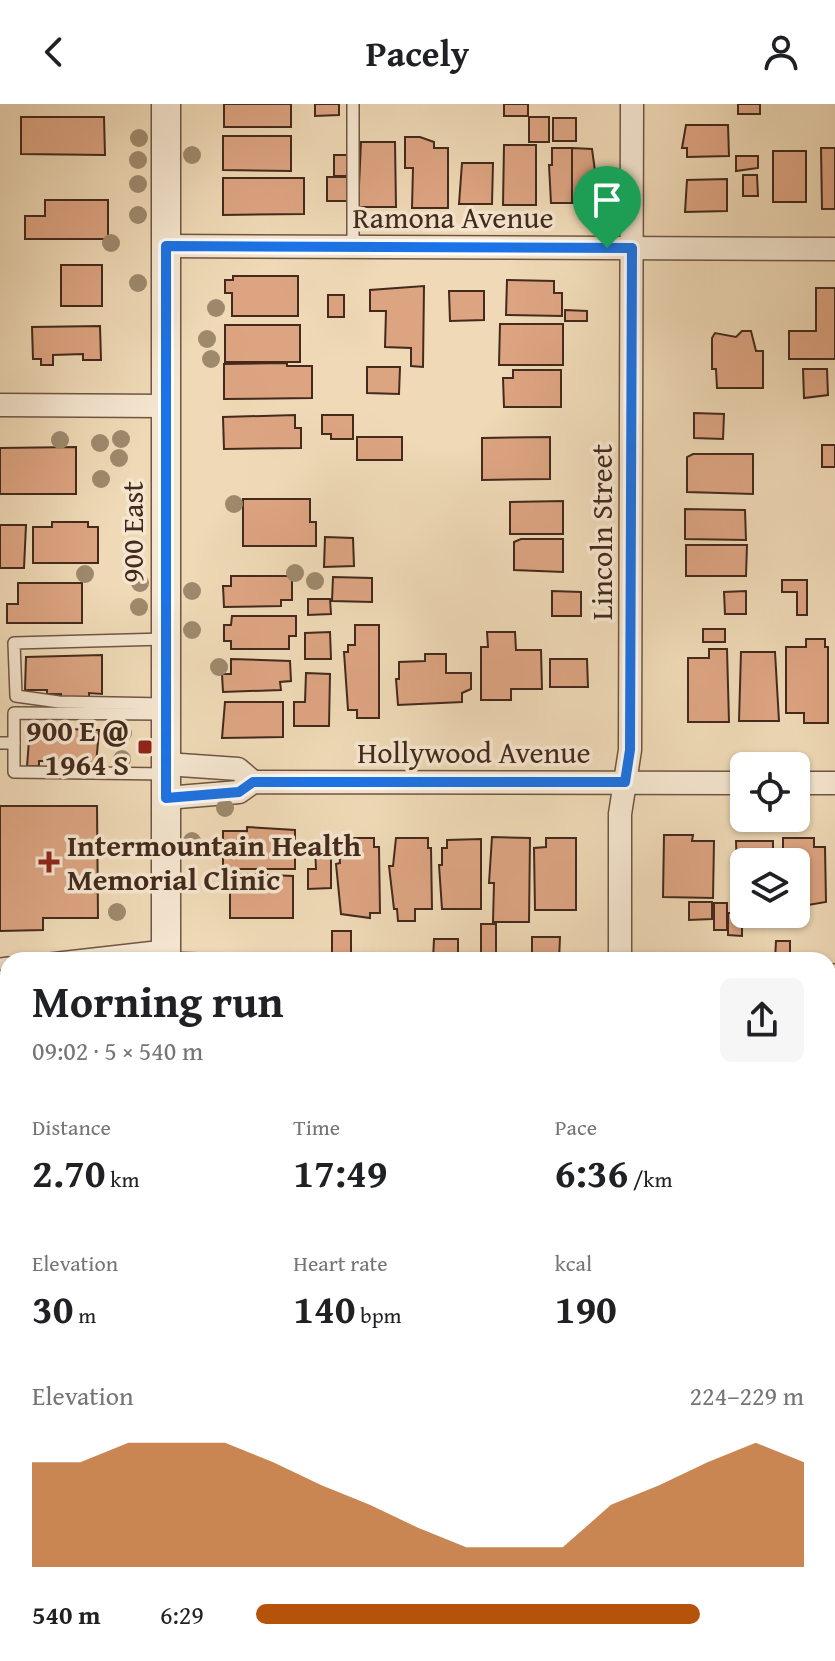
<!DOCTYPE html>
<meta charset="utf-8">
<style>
:root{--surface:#fff;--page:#f6f6f6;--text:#202124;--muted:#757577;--accent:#b45309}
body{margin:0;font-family:"Gentium Book Plus",serif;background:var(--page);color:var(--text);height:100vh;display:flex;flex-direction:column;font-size:30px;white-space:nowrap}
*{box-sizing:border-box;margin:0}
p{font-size:26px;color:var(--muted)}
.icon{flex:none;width:44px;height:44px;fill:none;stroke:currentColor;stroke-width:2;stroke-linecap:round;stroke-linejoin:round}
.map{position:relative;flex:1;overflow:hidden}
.side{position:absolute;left:0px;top:848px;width:836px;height:710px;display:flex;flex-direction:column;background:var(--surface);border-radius:24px 24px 0 0;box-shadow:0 2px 6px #0004}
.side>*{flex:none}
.controls{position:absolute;left:730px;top:648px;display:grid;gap:16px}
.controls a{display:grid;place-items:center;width:80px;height:80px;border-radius:12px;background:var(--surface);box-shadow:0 2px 6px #0004;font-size:40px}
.pin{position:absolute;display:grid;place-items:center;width:68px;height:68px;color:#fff;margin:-82px -34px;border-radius:50% 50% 50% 0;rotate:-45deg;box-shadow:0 0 8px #0007}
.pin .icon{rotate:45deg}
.round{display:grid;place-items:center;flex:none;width:84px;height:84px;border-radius:12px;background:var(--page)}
.headline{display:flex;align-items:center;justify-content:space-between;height:136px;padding:0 32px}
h1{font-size:44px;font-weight:700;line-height:60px}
.stats{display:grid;grid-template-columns:repeat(3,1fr);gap:12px;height:136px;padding:8px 32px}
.stats div{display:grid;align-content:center}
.stats b{font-size:40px;font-weight:700}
.stats small{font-size:22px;font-weight:400}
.stats p{font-size:22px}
.chart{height:224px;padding:16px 32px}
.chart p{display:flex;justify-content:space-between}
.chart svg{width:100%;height:144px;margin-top:8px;fill:var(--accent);opacity:.7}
ul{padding:0 32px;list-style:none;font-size:26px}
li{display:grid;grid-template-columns:128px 96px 1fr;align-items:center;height:60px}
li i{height:20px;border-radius:10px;background:var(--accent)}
header{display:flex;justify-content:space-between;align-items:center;height:104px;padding:0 32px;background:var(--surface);font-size:36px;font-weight:700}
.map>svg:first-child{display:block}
.building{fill:#dda482;stroke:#442a1c;stroke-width:2}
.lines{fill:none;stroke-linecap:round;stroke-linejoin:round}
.service-casing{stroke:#6f5642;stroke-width:14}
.minor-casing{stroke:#6f5642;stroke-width:25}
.tertiary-casing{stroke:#6f5642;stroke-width:31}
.secondary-casing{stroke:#442a1c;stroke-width:35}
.path{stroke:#442a1c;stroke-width:5;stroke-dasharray:6 4;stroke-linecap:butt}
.service{stroke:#f5e6d0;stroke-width:11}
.minor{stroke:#f5e6d0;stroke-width:22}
.tertiary{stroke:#f5e6d0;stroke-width:28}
.secondary{stroke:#f5e6d0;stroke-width:32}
.tree{fill:#9e896d}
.route-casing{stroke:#fff;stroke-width:16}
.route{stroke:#1a73e8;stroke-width:10}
.poi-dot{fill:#8f2418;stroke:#f5e6d0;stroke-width:3}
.labels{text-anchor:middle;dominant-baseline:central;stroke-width:7;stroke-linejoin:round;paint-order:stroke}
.street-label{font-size:30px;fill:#442a1c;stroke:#f5e6d0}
.poi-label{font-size:30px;font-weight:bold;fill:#442a1c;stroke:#f5e6d0;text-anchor:end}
</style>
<header><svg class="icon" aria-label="back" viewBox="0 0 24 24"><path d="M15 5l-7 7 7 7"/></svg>Pacely<svg class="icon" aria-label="person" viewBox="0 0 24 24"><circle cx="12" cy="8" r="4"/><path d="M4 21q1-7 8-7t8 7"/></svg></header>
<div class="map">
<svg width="835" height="1557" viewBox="0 0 835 1557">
<rect width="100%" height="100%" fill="#efd9b6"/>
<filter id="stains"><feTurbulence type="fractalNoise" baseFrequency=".0025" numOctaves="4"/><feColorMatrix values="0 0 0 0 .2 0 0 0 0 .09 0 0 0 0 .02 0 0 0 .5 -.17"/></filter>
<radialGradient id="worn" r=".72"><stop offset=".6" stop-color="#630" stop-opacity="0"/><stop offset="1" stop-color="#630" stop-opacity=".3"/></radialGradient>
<g class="building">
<rect x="224" y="0" width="67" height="23"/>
<path d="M315,0H339V11L315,12Z"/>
<rect x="504" y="0" width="24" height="12"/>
<rect x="738" y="0" width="22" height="10"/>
<path d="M21,13H104L105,51L21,50Z"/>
<rect x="529" y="13" width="20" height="25"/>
<rect x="553" y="14" width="23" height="23"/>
<path d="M686,21H728L729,52L687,53V44H682Z"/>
<path d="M223,32H291V67L223,66Z"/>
<path d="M405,33H420L434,38V44H448V104H412L413,64H405Z"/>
<path d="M361,38H395L396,103H358Z"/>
<path d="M504,41H536V101H503Z"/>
<path d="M552,44H572V99H551L549,61H552Z"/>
<path d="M572,44L592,45L596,74H591V99H572Z"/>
<path d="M821,44H835V105H822Z"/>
<rect x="773" y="47" width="33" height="51"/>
<rect x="334" y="51" width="17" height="21"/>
<path d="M736,52H758V64L736,67Z"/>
<path d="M462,59H493L492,100H459Z"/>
<path d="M743,71H757L758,92H743Z"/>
<path d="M327,73H349L350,97H327Z"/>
<path d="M223,74H304V110L223,111Z"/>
<path d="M727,75V107L685,108L687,76Z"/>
<path d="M45,96H108V135H25V112H45Z"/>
<rect x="61" y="161" width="41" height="41"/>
<path d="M233,172H298V212H232V189H225V176H233Z"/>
<path d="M507,176L554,177V189H562V212L506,211Z"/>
<path d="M424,182L423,263L411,262V244L385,243L386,207H370V186Z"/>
<path d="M816,184H835V255H789V227H816Z"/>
<path d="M449,187H484V216L450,217Z"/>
<rect x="328" y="191" width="16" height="22"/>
<path d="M565,206L587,207V217H565Z"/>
<path d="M500,220H563V261H499Z"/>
<rect x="225" y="221" width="75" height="37"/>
<path d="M100,222L101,256H83V250L53,251V261H41V255H33L32,223Z"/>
<path d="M742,227H751L756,247H763V284H717L716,265H712V234L715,229L736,233Z"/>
<path d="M287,259V262H312V294L224,295V260Z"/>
<path d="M367,263H400L399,290L367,289Z"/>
<path d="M803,265H827L828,291L804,294Z"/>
<path d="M513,266H561V303H504L503,274H513Z"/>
<path d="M694,309L724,310L723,335L694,334Z"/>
<path d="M295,311V324H301V344L224,345L223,313Z"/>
<path d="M322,311H353V335H331V330H322Z"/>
<rect x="357" y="333" width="45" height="23"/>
<path d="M550,333V375L482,376V334Z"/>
<rect x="822" y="341" width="13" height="22"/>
<path d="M76,343V390H0V344Z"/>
<path d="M693,350H753V390L687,388V353Z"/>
<path d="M243,395H310V418H316V442H243Z"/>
<path d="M563,397V430H510V398Z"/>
<path d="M685,405L745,406L746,436L685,435Z"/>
<path d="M52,418H88V423H98V459H33V423H52Z"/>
<path d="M0,421H26L24,464H0Z"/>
<path d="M325,433L353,434L354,462L324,463Z"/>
<path d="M521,435H563V468L514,466V438Z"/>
<path d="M686,441H747L746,472H686Z"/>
<path d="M231,472H292V496H281V502L224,503L223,482H231Z"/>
<path d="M333,473L372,474V498L332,497Z"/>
<path d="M782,476H807V511H797V488H782Z"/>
<path d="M18,479H82V519H7V500H18Z"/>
<path d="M552,487L581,488V512H552Z"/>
<path d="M746,487V510H725L724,488Z"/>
<path d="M308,495H330L331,510L308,511Z"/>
<path d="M232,512H296V532H289V545H231V537H224V521H231Z"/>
<path d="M355,521H379V614H357V606H348L344,548H348V541H355Z"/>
<rect x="703" y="525" width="22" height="13"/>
<path d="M330,528L331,555H305V529Z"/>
<path d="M487,528H515L516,546H541L542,585H511V596H481V543H488Z"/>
<path d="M806,535H825V543H828V619H804V609H786V543H806Z"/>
<path d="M709,545H727L729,618H688V554H709Z"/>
<path d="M741,548H775L779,617H739Z"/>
<path d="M425,550H446V569H471V585L462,589V598L398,601L396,575H399V558L425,557Z"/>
<path d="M102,551V590L89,589V595H61V590H47V586H25L26,553Z"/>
<path d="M231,555L290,557L291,577L280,578L281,586L223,588L222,570H231Z"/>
<path d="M550,555H587L588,583H550Z"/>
<path d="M306,569L330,570L329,622H294V598H305Z"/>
<path d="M225,598H283V633L222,634Z"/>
<path d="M30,624L99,626L96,661L72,665V661H61V657H39V662H27Z"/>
<path d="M0,702H97L98,814H43V826L0,827Z"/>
<path d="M247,723L295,726V765H223V727H247Z"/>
<path d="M664,731H693L692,737H714L713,794L663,793Z"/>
<path d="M492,733L530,734L529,818H493L494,779H489Z"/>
<path d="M345,734H374V743H379L380,809H370V814L341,810L336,760L340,759L339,743H345Z"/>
<path d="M396,734H428V744H431L432,805H415V817H398L397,805H394L389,762H393Z"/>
<path d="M546,734H576V806H535L534,744L546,743Z"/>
<path d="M783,734H814V743H825L826,798L796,803V758H783Z"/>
<path d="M481,735V805H442L439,761H442V744H447V736Z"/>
<path d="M736,737H773V758H744V766H737Z"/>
<path d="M315,741H331V784L308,785V765H316Z"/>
<path d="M737,766H744V802H740V794H737Z"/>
<path d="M245,770L293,772V814H230V772Z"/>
<path d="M689,798H712V815L689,816Z"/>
<rect x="714" y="799" width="13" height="27"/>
<path d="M728,809H742V832L728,831Z"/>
<rect x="481" y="820" width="15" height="36"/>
<rect x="332" y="827" width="19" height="29"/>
<path d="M532,833H560L559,856H532Z"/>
<path d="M434,835H458V856H433Z"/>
<path d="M776,837H790V856H775Z"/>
<path d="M828,880H835V925L828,926Z"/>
<rect x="0" y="1055" width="8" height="47"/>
<rect x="0" y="1267" width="8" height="33"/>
<rect x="828" y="1322" width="7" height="143"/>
<path d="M695,1551H740V1557H694Z"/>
<rect x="740" y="1551" width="39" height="6"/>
<path d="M0,1555L124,1556V1557H0Z"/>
</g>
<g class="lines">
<defs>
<g id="service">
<path d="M353,143V0"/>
<path d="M165,600L59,598L16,592L14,539L165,535"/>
<path d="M165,610L14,609V668L166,670"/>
<path d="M0,639H14"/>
<path d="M166,854L231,856"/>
<path d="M41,856L164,842"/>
<path d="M0,860L8,859"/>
<path d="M828,866H835"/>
<path d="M0,963H8"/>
<path d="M0,1122L8,1123"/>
<path d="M828,1314H835"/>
<path d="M675,1550V1557"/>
<path d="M424,1557V1550"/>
<path d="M782,1557V1550"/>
</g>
<g id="minor">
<path d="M166,142L835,145"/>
<path d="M0,301L166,302"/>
<path d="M166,660L238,665L253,678"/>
<path d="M796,679H835"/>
<path d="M166,694L239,688L253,678L744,679"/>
<path d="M620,856V710L630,646L632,0"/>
<path d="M0,1005H8"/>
<path d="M590,1550V1557"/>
</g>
<g id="tertiary">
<path d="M166,856V0"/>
<path d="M163,1557V1550"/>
</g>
<g id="secondary">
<path d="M0,1485H8"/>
<path d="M828,1490L835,1489"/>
<path d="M828,1515H835"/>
<path d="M0,1521L8,1520"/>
</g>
</defs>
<use href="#service" class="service-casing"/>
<use href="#minor" class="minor-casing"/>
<use href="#tertiary" class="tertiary-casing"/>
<use href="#secondary" class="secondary-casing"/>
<path class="path" d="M372,1550V1557"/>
<use href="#service" class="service"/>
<use href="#minor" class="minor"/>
<use href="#tertiary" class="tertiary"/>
<use href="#secondary" class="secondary"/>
</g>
<g class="tree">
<circle cx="139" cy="34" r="9"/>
<circle cx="192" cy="51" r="9"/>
<circle cx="138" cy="56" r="9"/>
<circle cx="138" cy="80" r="9"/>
<circle cx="138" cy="111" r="9"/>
<circle cx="111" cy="139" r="9"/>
<circle cx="138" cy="179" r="9"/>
<circle cx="216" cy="204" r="9"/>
<circle cx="207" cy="235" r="9"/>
<circle cx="211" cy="255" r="9"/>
<circle cx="121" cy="335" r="9"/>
<circle cx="60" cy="336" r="9"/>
<circle cx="100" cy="339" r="9"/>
<circle cx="119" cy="354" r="9"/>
<circle cx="101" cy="375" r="9"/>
<circle cx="234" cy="400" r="9"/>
<circle cx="295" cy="469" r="9"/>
<circle cx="85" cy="470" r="9"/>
<circle cx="315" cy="477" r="9"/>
<circle cx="140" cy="479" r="9"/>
<circle cx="192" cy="487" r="9"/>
<circle cx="139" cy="503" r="9"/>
<circle cx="192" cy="526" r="9"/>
<circle cx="219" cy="563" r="9"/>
<circle cx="123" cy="629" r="9"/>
<circle cx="122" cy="655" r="9"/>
<circle cx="225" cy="704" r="9"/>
<circle cx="192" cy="737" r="9"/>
<circle cx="117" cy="808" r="9"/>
</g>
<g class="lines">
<defs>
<path id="route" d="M166,142L632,144L630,646L625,678H253L239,688L166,694Z"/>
</defs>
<use href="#route" class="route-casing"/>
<use href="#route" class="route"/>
</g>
<g class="poi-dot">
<rect x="137" y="635" width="16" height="16" rx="4"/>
<path d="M45 746h8v8h8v8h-8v8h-8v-8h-8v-8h8z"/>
</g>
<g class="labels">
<g class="street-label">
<text x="453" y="113">Ramona Avenue</text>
<text transform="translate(132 428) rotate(-90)">900 East</text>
<text transform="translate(601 428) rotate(-90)">Lincoln Street</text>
<text x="474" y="648">Hollywood Avenue</text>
</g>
<g class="poi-label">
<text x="129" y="626">900 E @<tspan x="129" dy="34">1964 S</tspan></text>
<text x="67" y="741" text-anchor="start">Intermountain Health<tspan x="67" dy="34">Memorial Clinic</tspan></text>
</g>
</g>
<rect width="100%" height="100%" filter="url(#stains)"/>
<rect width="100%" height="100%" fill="url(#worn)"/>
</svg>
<div class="controls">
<a><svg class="icon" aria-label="locate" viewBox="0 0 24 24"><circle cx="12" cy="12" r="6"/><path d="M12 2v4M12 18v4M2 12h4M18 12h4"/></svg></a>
<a><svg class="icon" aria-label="layers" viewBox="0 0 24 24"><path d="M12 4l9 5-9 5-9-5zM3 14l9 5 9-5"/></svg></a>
</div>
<div class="pin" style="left:607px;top:144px;background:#1e9e55"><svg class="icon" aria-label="arrive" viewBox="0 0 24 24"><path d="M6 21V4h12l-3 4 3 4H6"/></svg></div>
<section class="side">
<div class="headline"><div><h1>Morning run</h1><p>09:02 · 5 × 540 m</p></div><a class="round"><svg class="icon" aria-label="share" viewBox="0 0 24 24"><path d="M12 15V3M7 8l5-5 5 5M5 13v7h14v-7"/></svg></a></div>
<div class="stats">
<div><p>Distance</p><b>2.70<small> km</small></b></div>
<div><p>Time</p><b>17:49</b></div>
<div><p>Pace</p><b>6:36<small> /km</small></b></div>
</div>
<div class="stats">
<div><p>Elevation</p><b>30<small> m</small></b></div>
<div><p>Heart rate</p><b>140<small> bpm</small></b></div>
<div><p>kcal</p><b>190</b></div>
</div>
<div class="chart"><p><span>Elevation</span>224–229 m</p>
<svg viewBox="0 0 160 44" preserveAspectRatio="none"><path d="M0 44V12L10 12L20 6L30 6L40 6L50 12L60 19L70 25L80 32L90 38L100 38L110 38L120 25L130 19L140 12L150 6L160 12V44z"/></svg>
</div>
<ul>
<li><b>540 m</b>6:29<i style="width:81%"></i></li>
</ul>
</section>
</div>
